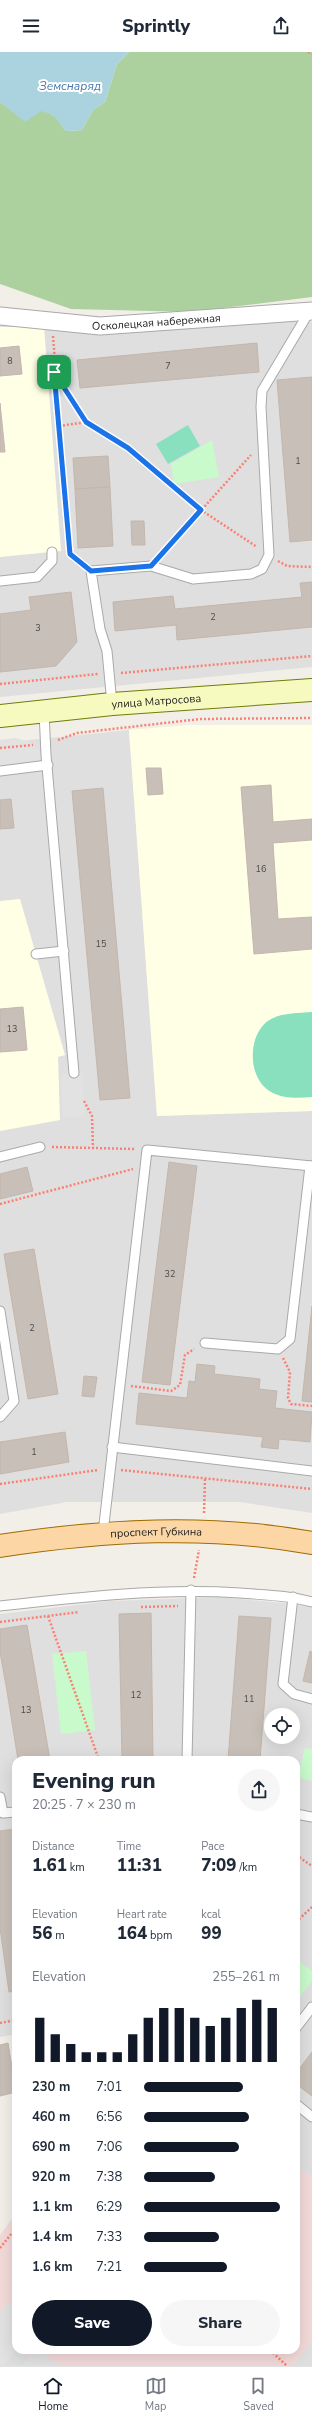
<!DOCTYPE html>
<meta charset="utf-8">
<style>
:root{--surface:#fff;--page:#f6f6f7;--text:#1f2937;--muted:#747a83;--line:#e0e1e3;--accent:#111827}
body{margin:0;font-family:"Nunito Sans",sans-serif;background:var(--page);color:var(--text);height:100vh;display:flex;flex-direction:column;font-size:15px;white-space:nowrap}
*{box-sizing:border-box;margin:0}
p{font-size:13px;color:var(--muted)}
.icon{flex:none;width:22px;height:22px;fill:none;stroke:currentColor;stroke-width:2;stroke-linecap:round;stroke-linejoin:round}
.map{position:relative;flex:1;overflow:hidden}
.side{position:absolute;left:12px;top:1704px;width:288px;height:598px;display:flex;flex-direction:column;background:var(--surface);border-radius:12px;box-shadow:0 4px 16px #0002}
.side>*{flex:none}
.tools{position:absolute;left:264px;top:1656px;display:grid;gap:8px}
.tools a{display:grid;place-items:center;width:36px;height:36px;border-radius:50%;background:var(--surface);box-shadow:0 4px 16px #0002;font-size:20px}
.pin{position:absolute;display:grid;place-items:center;width:34px;height:34px;color:#fff;margin:-17px;border-radius:8px;box-shadow:0 2px 6px #0006}
.round{display:grid;place-items:center;flex:none;width:42px;height:42px;border-radius:21px;background:var(--page)}
.headline{display:flex;align-items:center;justify-content:space-between;height:68px;padding:0 20px}
h1{font-size:22px;font-weight:800;line-height:30px}
.figures{display:grid;grid-template-columns:repeat(3,1fr);gap:6px;height:68px;padding:4px 20px}
.figures div{display:grid;align-content:center}
.figures b{font-size:17px;font-weight:800}
.figures small{font-size:11px;font-weight:400}
.figures p{font-size:11px}
.chart{height:112px;padding:8px 20px}
.chart p{display:flex;justify-content:space-between}
.chart svg{width:100%;height:72px;margin-top:4px;stroke:var(--accent);stroke-width:6}
.action{display:flex;gap:8px;margin-top:auto;padding:8px 20px}
.action a{flex:1;height:46px;border-radius:24px;background:var(--accent);color:#fff;font-size:16px;font-weight:800;line-height:46px;text-align:center}
.action a+a{background:var(--page);color:var(--text)}
ul{padding:0 20px;list-style:none;font-size:13px}
li{display:grid;grid-template-columns:64px 48px 1fr;align-items:center;height:30px}
li i{height:10px;border-radius:5px;background:var(--accent)}
header{display:flex;justify-content:space-between;align-items:center;height:52px;padding:0 20px;background:var(--surface);font-size:18px;font-weight:800}
.dock{display:flex;justify-content:space-around;align-items:center;height:56px;border-top:1px solid var(--line);background:var(--surface);font-size:11px;color:var(--muted)}
.dock a{display:grid;justify-items:center;gap:2px}
.dock .selected{color:var(--accent)}
.map>svg:first-child{display:block}
.residential{fill:#e0dfdf;fill-rule:evenodd}
.commercial{fill:#f2dad9}
.education{fill:#ffffe5}
.forest{fill:#add19e}
.park{fill:#c8facc}
.pitch{fill:#88e0be}
.parking{fill:#e2e2e2}
.water{fill:#aad3df}
.building{fill:#c7bfb8;stroke:#c4b6ab}
.lines{fill:none;stroke-linecap:round;stroke-linejoin:round}
.lane-casing{stroke:#a9a9a9;stroke-width:11}
.street-casing{stroke:#a9a9a9;stroke-width:19}
.secondary-casing{stroke:#707d05;stroke-width:24}
.primary-casing{stroke:#a06b00;stroke-width:24}
.path{stroke:#fa8072;stroke-width:2.5;stroke-dasharray:2 2;stroke-linecap:butt}
.lane{stroke:#fff;stroke-width:9}
.street{stroke:#fff;stroke-width:17}
.secondary{stroke:#f7fabf;stroke-width:22}
.primary{stroke:#fcd6a4;stroke-width:22}
.route-casing{stroke:#fff;stroke-width:8}
.route{stroke:#1a73e8;stroke-width:5}
.labels{text-anchor:middle;dominant-baseline:central;stroke-width:4;stroke-linejoin:round;paint-order:stroke}
.number-label{font-size:9px;fill:#4b4948}
.street-label{font-size:11px;fill:#222;stroke:#fff}
.water-label{font-size:12px;font-style:italic;fill:#4a7aab;stroke:#fff}
</style>
<header><svg class="icon" aria-label="menu" viewBox="0 0 24 24"><path d="M4 6h16M4 12h16M4 18h16"/></svg>Sprintly<svg class="icon" aria-label="share" viewBox="0 0 24 24"><path d="M12 15V3M7 8l5-5 5 5M5 13v7h14v-7"/></svg></header>
<div class="map">
<svg width="312" height="2314" viewBox="0 0 312 2314">
<rect width="100%" height="100%" fill="#f2efe9"/>
<g class="residential">
<path d="M175,268L312,270V615L0,645V272Z"/>
<path d="M129,678L157,1064L312,1059V1461L240,1450H67L0,1462V691Z"/>
<path d="M219,1545L304,1553L312,1556V2125L296,2114V1708H16V1982L0,1985V1562L110,1549ZM271,1663H293V1685H271Z"/>
<path d="M0,2284L16,2295V2298H20L41,2314H0Z"/>
<path d="M312,2288V2314H293Z"/>
</g>
<g class="commercial">
<path d="M296,2114L312,2125V2288L293,2314H41L20,2298H296Z"/>
<path d="M16,2161V2295L0,2284V2183Z"/>
</g>
<g class="education">
<path d="M0,275H44L61,499L0,505Z"/>
<path d="M190,673H312V1059L157,1064L129,678Z"/>
<path d="M20,847L65,1003L58,1005L60,1068L0,1079V849Z"/>
</g>
<path class="forest" d="M129,0H312V245L191,260L71,257L0,232V50C20,68 38,51 54,64C59,68 62,75 66,79L82,78L93,58L105,50L117,12Z"/>
<g class="park">
<path d="M212,388L219,425L174,432L171,412Z"/>
<path d="M86,1599L95,1678L61,1682L52,1602Z"/>
<path d="M305,1696L312,1697V1729L298,1725Z"/>
<path d="M299,1909L312,1919V1929L296,1949V1913Z"/>
</g>
<g class="pitch">
<path d="M188,373L200,394L168,412L156,392Z"/>
<path d="M312,960V1045C299,1046 285,1047 273,1041C246,1029 246,978 273,966C284,961 299,961 312,960Z"/>
</g>
<g class="parking">
<path d="M15,686L29,690L40,699L41,709L0,713V688Z"/>
<path d="M82,1021L85,1064L63,1066L61,1022Z"/>
<path d="M7,2251L16,2258V2298L3,2314H0V2259Z"/>
<path d="M34,2298H39L60,2314H22Z"/>
</g>
<path class="water" d="M0,0H129L117,12L105,50L93,58L82,78L66,79L53,63L41,59L25,70L0,50Z"/>
<g class="building">
<path d="M257,291L259,320L80,336L77,308Z"/>
<path d="M19,294L22,322L0,324V296Z"/>
<path d="M312,325V488L290,490L277,328Z"/>
<path d="M0,351L5,400H0Z"/>
<path d="M108,404L110,435L75,437L73,406Z"/>
<path d="M110,435L113,494L78,496L75,437Z"/>
<path d="M131,469H144L145,493H132Z"/>
<path d="M312,530V575L177,588L176,573L115,579L113,550L173,544L175,557L302,545L300,531Z"/>
<path d="M71,540L77,590L56,614L0,620V562L31,558L29,545Z"/>
<path d="M146,716H161L163,742L148,743Z"/>
<path d="M271,733L273,770L312,767V788L273,791L278,867L312,865V897L254,902L241,735Z"/>
<path d="M103,736L130,1046L100,1048L72,739Z"/>
<path d="M11,747L14,776L0,777V748Z"/>
<path d="M23,955L27,998L0,1000V957Z"/>
<path d="M169,1110L197,1114L170,1333L142,1330Z"/>
<path d="M27,1115L33,1139L0,1147V1122Z"/>
<path d="M34,1197L58,1342L28,1347L4,1202Z"/>
<path d="M312,1254V1350L302,1349Z"/>
<path d="M197,1312L215,1314L214,1322L260,1327L259,1337L277,1339L275,1356L312,1360L310,1390L279,1387L278,1397L261,1395L263,1385L136,1372L139,1341L187,1346L189,1329L195,1330Z"/>
<path d="M84,1324L97,1325L94,1345L82,1344Z"/>
<path d="M65,1380L69,1410L0,1422V1390Z"/>
<path d="M151,1561L153,1708H122L119,1562Z"/>
<path d="M239,1564L271,1566L260,1708H228Z"/>
<path d="M27,1573L50,1708H18L7,1639L0,1600V1577Z"/>
<path d="M310,1599L312,1600V1631L303,1629Z"/>
<path d="M16,1777V1939L9,1940L0,1876V1779Z"/>
<path d="M8,1991L16,2040L0,2044V1993Z"/>
<path d="M312,2000V2044L296,2032V2021Z"/>
</g>
<g class="lines">
<defs>
<g id="lane">
<path d="M0,529L37,525L52,509V500"/>
<path d="M112,652L107,599L100,577L91,519L151,514L193,527L251,522L262,517L269,503L261,355L262,339L309,260"/>
<path d="M44,660L46,703L74,1021"/>
<path d="M0,719L48,713"/>
<path d="M36,902L64,899"/>
<path d="M0,1105L40,1095"/>
<path d="M0,1259L14,1349L0,1365"/>
<path d="M205,1291L278,1297L290,1287L310,1114"/>
<path d="M112,1395L312,1419"/>
<path d="M103,1481L147,1098L312,1114"/>
<path d="M293,1545L283,1632L294,1642L312,1647"/>
<path d="M0,1554C80,1545 159,1536 240,1541C264,1543 288,1543 312,1550"/>
<path d="M187,1708L191,1538"/>
<path d="M0,1745L3,1761L16,1760"/>
<path d="M296,1762L312,1765"/>
<path d="M296,1976L312,1955"/>
<path d="M296,2052L312,2065"/>
</g>
<g id="street">
<path id="s1" d="M0,264L100,274L312,259"/>
</g>
<g id="secondary">
<path id="s2" d="M0,664L112,652L312,638"/>
</g>
<g id="primary">
<path id="s3" d="M0,1494C104,1478 208,1472 312,1491"/>
</g>
</defs>
<use href="#lane" class="lane-casing"/>
<use href="#street" class="street-casing"/>
<use href="#secondary" class="secondary-casing"/>
<use href="#primary" class="primary-casing"/>
<g class="path">
<path d="M308,0L312,2"/>
<path d="M53,284L70,502L82,511"/>
<path d="M55,320L87,370"/>
<path d="M59,374L87,370L128,396L201,458L257,495"/>
<path d="M159,505L251,403"/>
<path d="M278,509L287,514L312,515"/>
<path d="M121,621L312,604"/>
<path d="M0,632L98,622"/>
<path d="M58,688L77,681L200,667L312,666"/>
<path d="M0,696L33,693"/>
<path d="M84,1049L92,1064L93,1096"/>
<path d="M52,1095L135,1097"/>
<path d="M0,1152L133,1117"/>
<path d="M283,1306L290,1320L288,1346L291,1352L312,1354"/>
<path d="M131,1334L171,1339L180,1333L185,1303L194,1297"/>
<path d="M121,1418L312,1437"/>
<path d="M0,1432L98,1418"/>
<path d="M204,1461L205,1426"/>
<path d="M194,1526L199,1498"/>
<path d="M141,1555L178,1554"/>
<path d="M48,1564L99,1708"/>
<path d="M0,1570L79,1560"/>
<path d="M296,1803L312,1814"/>
<path d="M296,1870L312,1855"/>
<path d="M0,1971L16,1968"/>
<path d="M0,2196L16,2176"/>
<path d="M270,2298L287,2314"/>
</g>
<use href="#lane" class="lane"/>
<use href="#street" class="street"/>
<use href="#secondary" class="secondary"/>
<use href="#primary" class="primary"/>
</g>
<g class="lines">
<defs>
<path id="route" d="M54,320L86,370L128,396L201,458L151,514L91,519L70,502Z"/>
</defs>
<use href="#route" class="route-casing"/>
<use href="#route" class="route"/>
</g>
<g class="labels">
<g class="number-label">
<text x="10" y="309">8</text>
<text x="168" y="314">7</text>
<text x="298" y="409">1</text>
<text x="213" y="565">2</text>
<text x="38" y="576">3</text>
<text x="261" y="817">16</text>
<text x="101" y="892">15</text>
<text x="12" y="977">13</text>
<text x="170" y="1222">32</text>
<text x="32" y="1276">2</text>
<text x="34" y="1400">1</text>
<text x="136" y="1643">12</text>
<text x="249" y="1647">11</text>
<text x="26" y="1658">13</text>
</g>
<g class="street-label">
<text stroke="none"><textPath href="#s1" startOffset="157">Осколецкая набережная</textPath></text>
<text stroke="none"><textPath href="#s2" startOffset="157">улица Матросова</textPath></text>
<text stroke="none"><textPath href="#s3" startOffset="157">проспект Губкина</textPath></text>
</g>
<g class="water-label">
<text x="70" y="34">Земснаряд</text>
</g>
</g>
</svg>
<div class="tools">
<a><svg class="icon" aria-label="locate" viewBox="0 0 24 24"><circle cx="12" cy="12" r="6"/><path d="M12 2v4M12 18v4M2 12h4M18 12h4"/></svg></a>
</div>
<div class="pin" style="left:54px;top:320px;background:#1e9e55"><svg class="icon" aria-label="arrive" viewBox="0 0 24 24"><path d="M6 21V4h12l-3 4 3 4H6"/></svg></div>
<section class="side">
<div class="headline"><div><h1>Evening run</h1><p>20:25 · 7 × 230 m</p></div><a class="round"><svg class="icon" aria-label="share" viewBox="0 0 24 24"><path d="M12 15V3M7 8l5-5 5 5M5 13v7h14v-7"/></svg></a></div>
<div class="figures">
<div><p>Distance</p><b>1.61<small> km</small></b></div>
<div><p>Time</p><b>11:31</b></div>
<div><p>Pace</p><b>7:09<small> /km</small></b></div>
</div>
<div class="figures">
<div><p>Elevation</p><b>56<small> m</small></b></div>
<div><p>Heart rate</p><b>164<small> bpm</small></b></div>
<div><p>kcal</p><b>99</b></div>
</div>
<div class="chart"><p><span>Elevation</span>255–261 m</p>
<svg viewBox="0 0 160 44" preserveAspectRatio="none"><path d="M5 44V17M15 44V27M25 44V33M35 44V38M45 44V38M55 44V38M65 44V27M75 44V17M85 44V11M95 44V11M105 44V17M115 44V22M125 44V17M135 44V11M145 44V6M155 44V11"/></svg>
</div>
<ul>
<li><b>230 m</b>7:01<i style="width:73%"></i></li>
<li><b>460 m</b>6:56<i style="width:77%"></i></li>
<li><b>690 m</b>7:06<i style="width:70%"></i></li>
<li><b>920 m</b>7:38<i style="width:52%"></i></li>
<li><b>1.1 km</b>6:29<i style="width:100%"></i></li>
<li><b>1.4 km</b>7:33<i style="width:55%"></i></li>
<li><b>1.6 km</b>7:21<i style="width:61%"></i></li>
</ul>
<div class="action"><a>Save</a><a>Share</a></div>
</section>
</div>
<nav class="dock">
<a class="selected"><svg class="icon" aria-label="home" viewBox="0 0 24 24"><path d="M3 11l9-7 9 7M6 9v11h12V9"/></svg>Home</a>
<a><svg class="icon" aria-label="map" viewBox="0 0 24 24"><path d="M3 6l6-2 6 2 6-2v14l-6 2-6-2-6 2zM9 4v14M15 6v14"/></svg>Map</a>
<a><svg class="icon" aria-label="saved" viewBox="0 0 24 24"><path d="M7 4h10v16l-5-4-5 4z"/></svg>Saved</a>
</nav>
